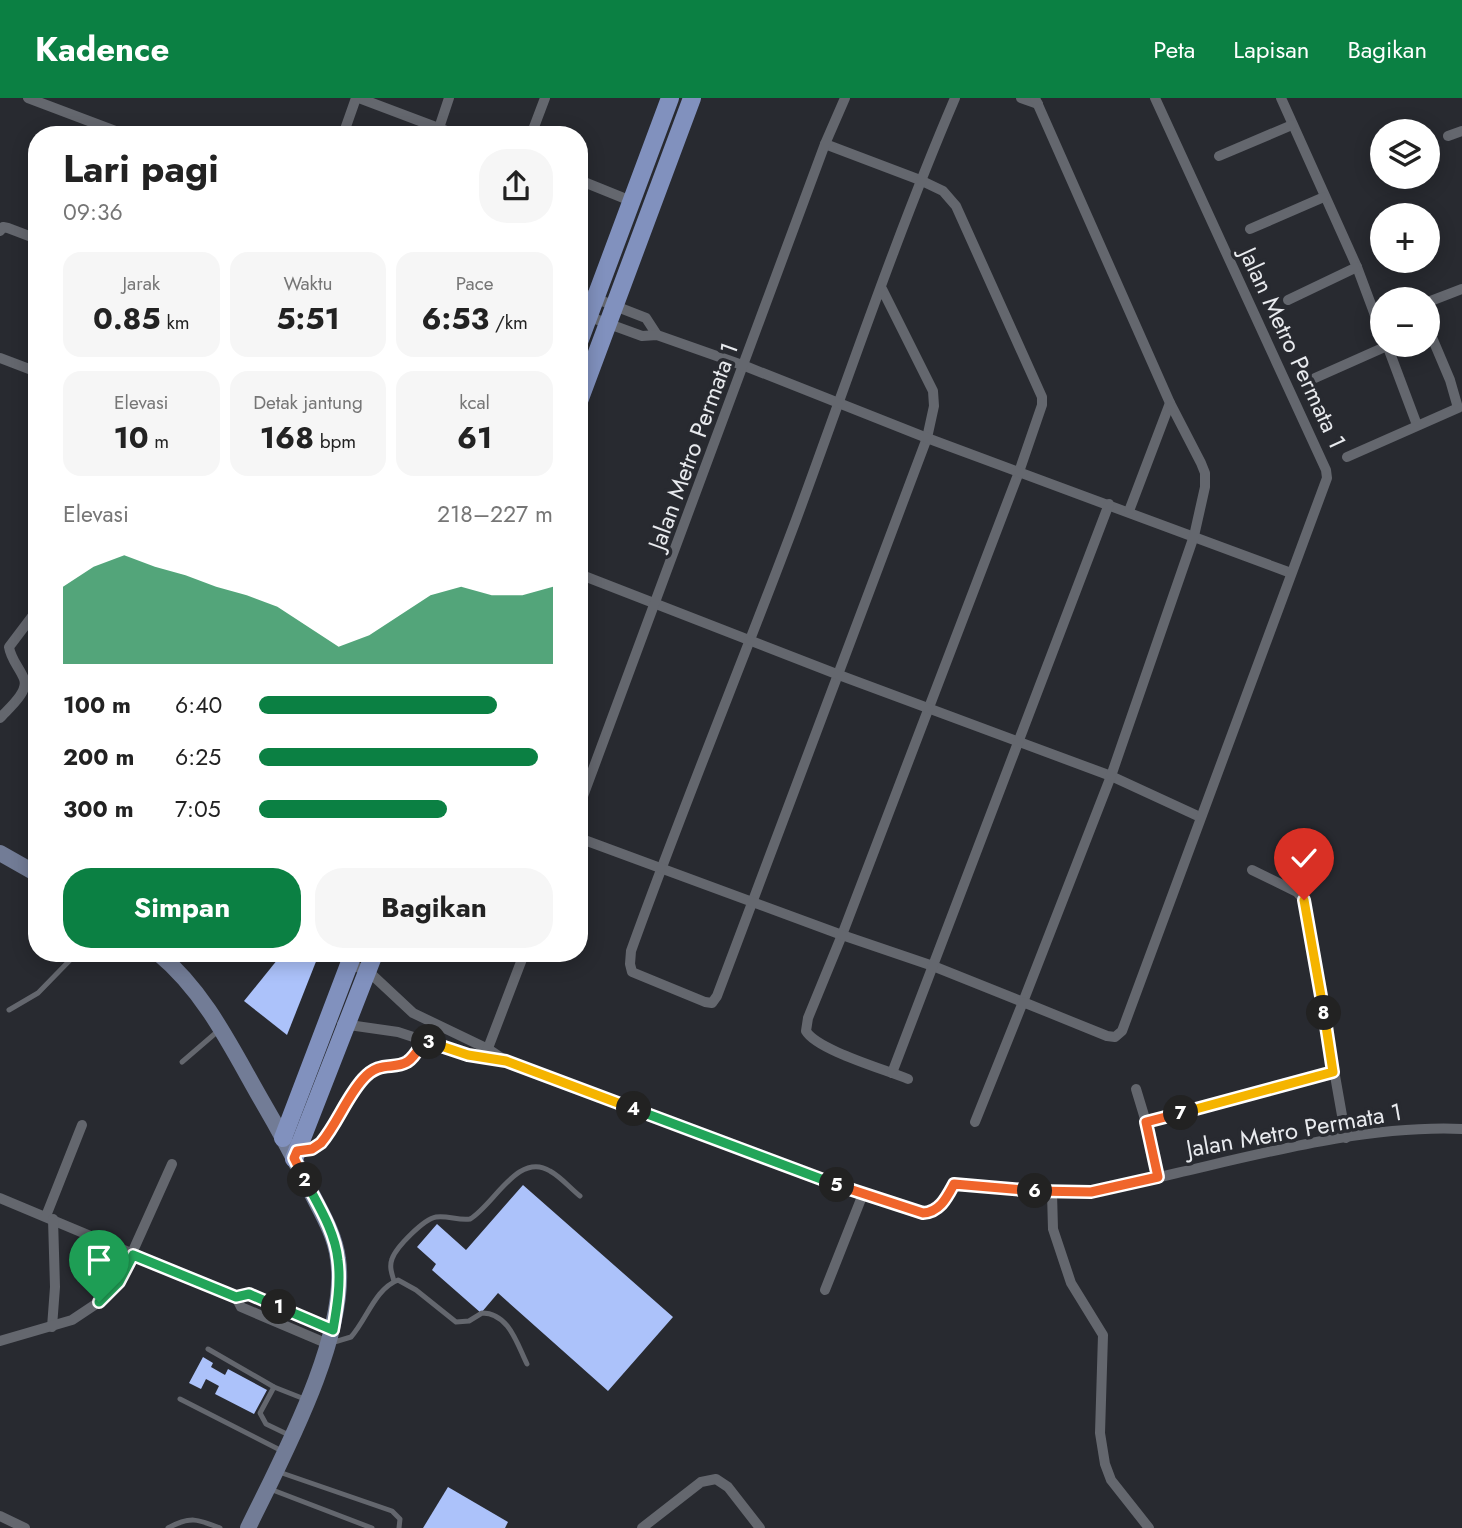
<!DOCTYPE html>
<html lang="id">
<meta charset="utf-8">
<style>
:root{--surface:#fff;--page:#f6f6f6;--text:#222;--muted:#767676;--accent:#0b8043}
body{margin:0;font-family:Jost,sans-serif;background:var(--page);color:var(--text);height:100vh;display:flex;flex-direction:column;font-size:26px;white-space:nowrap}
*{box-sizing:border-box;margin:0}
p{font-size:23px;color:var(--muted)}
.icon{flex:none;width:38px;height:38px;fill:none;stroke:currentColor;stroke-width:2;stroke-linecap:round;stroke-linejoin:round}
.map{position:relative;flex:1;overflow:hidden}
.drawer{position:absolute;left:28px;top:28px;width:560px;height:836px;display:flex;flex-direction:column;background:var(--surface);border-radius:28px;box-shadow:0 4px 18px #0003}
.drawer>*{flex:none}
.controls{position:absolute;left:1370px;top:21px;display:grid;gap:14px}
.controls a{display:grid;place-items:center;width:70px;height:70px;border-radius:50%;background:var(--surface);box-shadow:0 4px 18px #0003;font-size:35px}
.pin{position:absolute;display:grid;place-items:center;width:60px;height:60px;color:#fff;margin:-72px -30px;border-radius:50% 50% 50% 0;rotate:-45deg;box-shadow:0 0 7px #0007}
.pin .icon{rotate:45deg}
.km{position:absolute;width:35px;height:35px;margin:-18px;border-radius:50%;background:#222;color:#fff;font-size:19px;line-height:35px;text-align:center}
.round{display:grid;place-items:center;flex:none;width:74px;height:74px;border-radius:28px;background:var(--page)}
.head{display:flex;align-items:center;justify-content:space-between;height:119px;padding:0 35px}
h1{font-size:38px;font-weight:700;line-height:52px}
.stats{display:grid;grid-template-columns:repeat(3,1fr);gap:10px;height:119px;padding:7px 35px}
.stats div{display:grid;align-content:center;border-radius:18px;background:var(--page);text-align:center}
.stats b{font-size:30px;font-weight:700}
.stats small{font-size:19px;font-weight:400}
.stats p{font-size:19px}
.chart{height:196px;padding:14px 35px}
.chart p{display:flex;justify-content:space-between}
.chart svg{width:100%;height:126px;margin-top:7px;fill:var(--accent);opacity:.7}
.primary-button{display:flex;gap:14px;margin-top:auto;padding:14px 35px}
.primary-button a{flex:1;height:80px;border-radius:28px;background:var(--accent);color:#fff;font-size:28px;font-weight:700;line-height:80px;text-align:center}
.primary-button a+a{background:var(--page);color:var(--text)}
ul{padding:0 35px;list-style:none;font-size:23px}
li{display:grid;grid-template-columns:112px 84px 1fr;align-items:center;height:52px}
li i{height:18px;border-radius:9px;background:var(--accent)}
header{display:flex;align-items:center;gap:42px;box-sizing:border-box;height:98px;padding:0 35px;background:var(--accent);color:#fff}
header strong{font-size:33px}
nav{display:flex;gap:38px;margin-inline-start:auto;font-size:24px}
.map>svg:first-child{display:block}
.building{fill:#acc2fa}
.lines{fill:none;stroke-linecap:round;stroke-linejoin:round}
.service{stroke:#64676e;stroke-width:5}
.minor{stroke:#64676e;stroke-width:10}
.secondary{stroke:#727c96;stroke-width:16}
.primary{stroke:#8191be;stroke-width:18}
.split-1-casing{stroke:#fff;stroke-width:14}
.split-2-casing{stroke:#fff;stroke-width:14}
.split-3-casing{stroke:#fff;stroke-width:14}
.split-4-casing{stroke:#fff;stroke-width:14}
.split-5-casing{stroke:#fff;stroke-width:14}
.split-6-casing{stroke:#fff;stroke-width:14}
.split-7-casing{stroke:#fff;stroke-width:14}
.split-8-casing{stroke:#fff;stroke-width:14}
.split-9-casing{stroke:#fff;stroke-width:14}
.split-1{stroke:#22a559;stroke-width:9}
.split-2{stroke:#22a559;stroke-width:9}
.split-3{stroke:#f0652b;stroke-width:9}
.split-4{stroke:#f5b400;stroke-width:9}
.split-5{stroke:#22a559;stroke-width:9}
.split-6{stroke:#f0652b;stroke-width:9}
.split-7{stroke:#f0652b;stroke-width:9}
.split-8{stroke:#f5b400;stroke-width:9}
.split-9{stroke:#f5b400;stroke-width:9}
.labels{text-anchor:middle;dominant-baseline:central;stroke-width:7;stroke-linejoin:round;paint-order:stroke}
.street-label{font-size:24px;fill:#e8eaee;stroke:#282a30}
</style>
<header>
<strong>Kadence</strong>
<nav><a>Peta</a><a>Lapisan</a><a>Bagikan</a></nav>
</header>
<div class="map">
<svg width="1462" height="1430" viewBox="0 0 1462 1430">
<rect width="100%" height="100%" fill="#282a30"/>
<g class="building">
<path d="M282,856H309L317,861L287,937L244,903Z"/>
<path d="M523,1087L673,1219L608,1293L498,1195L481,1215L432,1172L436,1166L417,1149L437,1126L466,1152Z"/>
<path d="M203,1259L213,1265L211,1269L225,1277L228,1271L267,1292L254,1316L215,1296L219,1288L206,1281L201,1291L189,1285Z"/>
<path d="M448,1389L508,1424L505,1430H423Z"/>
</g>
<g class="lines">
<g class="service">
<path d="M9,912L38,895L76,856"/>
<path d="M182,964L218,933"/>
<path d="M301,1052L312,1051L321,1046C336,1026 346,1000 363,981C380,962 393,972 407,964C415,959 419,950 424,942"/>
<path d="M394,1183C392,1176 389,1169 392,1161C396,1149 424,1121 436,1119C447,1117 459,1123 470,1121C494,1107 518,1053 550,1073C561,1079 570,1090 580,1098"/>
<path d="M331,1245L351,1239C367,1221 375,1191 398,1182L416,1192L456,1224L469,1223L482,1215C509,1215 517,1246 527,1266"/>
<path d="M208,1251L274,1289"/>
<path d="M180,1301L284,1354"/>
<path d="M291,1338L266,1326L260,1315L274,1289L307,1302"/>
<path d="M279,1374L392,1413L400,1421L399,1430"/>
<path d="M270,1391L372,1430"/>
<path d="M168,1430C190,1418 198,1421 220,1430"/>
</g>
<g class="minor">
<path d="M28,0L126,37"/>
<path d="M359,0L457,37"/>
<path d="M1021,0L1038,6"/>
<path d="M1281,0L1357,169L1382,236"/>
<path d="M439,30L449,0"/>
<path d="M343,37L356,0"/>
<path d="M531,37L545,0"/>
<path d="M1448,38L1462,33"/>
<path d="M825,46L920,82L943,93L956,108L1042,299V307L1019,374L842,837L808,920L806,933C817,952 884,971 908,981"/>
<path d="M1219,58L1292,27"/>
<path d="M579,82L631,103"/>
<path d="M1250,131L1324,99"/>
<path d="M0,133L3,129L8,130L37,141"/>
<path d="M882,191L933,293L934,308L927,340L717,898L712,905L705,904L632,874L630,866L631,853C683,708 742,566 796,422C848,281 896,138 955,0"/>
<path d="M579,194L646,220L657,237"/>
<path d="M1288,202L1357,169"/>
<path d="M1428,204L1462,191"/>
<path d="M579,215L642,238L657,237L745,268L927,340L1291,475"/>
<path d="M1387,247L1417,327"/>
<path d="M0,260L37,274"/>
<path d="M1315,280L1387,248"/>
<path d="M1347,359L1458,310L1450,282L1428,230"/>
<path d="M1129,413L1170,305"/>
<path d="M579,476L839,577L1111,678L1200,719"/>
<path d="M0,620C8,611 29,594 24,581C20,570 11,562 9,549L37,512"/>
<path d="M579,709L825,46L845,0"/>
<path d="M579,740L842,837L933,868L1023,904L1111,678L1194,438L1205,389V375L1201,365L1170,305L1035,0"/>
<path d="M1252,772L1297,794L1304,802L1346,1040"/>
<path d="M349,866L368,873L413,915L488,951L506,963L863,1096L923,1115C940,1114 947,1099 954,1086C1000,1090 1048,1099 1093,1093C1121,1090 1149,1081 1177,1075C1268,1054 1369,1027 1462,1031"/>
<path d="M342,926L398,934L468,957L503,963"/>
<path d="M485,958L524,856"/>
<path d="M892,975L1109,406"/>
<path d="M1136,991L1146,1024L1158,1079"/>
<path d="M975,1024L1023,904L1107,938L1115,939L1122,933L1327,380L1326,372L1155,0"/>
<path d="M1146,1024L1333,974"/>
<path d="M1052,1095L1053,1131L1071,1185L1103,1237L1100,1335L1105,1366L1111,1382L1149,1430"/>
<path d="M0,1100L236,1199L249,1197L333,1232"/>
<path d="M46,1118L82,1027"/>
<path d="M825,1192L863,1096"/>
<path d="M236,1199L241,1209L328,1246"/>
<path d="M52,1229L55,1189L53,1121"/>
<path d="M0,1243L72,1222L99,1204L119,1184L172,1066"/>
<path d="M0,1418L25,1430"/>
<path d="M642,1430L701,1384L716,1381L728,1389L760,1430"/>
</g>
<g class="secondary">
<path d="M0,755L37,776"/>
<path d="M159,856C206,895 232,951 262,1003C279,1032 295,1062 310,1092C321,1114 335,1136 338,1161C349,1237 282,1360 248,1430"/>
</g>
<g class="primary">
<path d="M579,244L670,0"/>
<path d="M579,303L692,0"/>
<path d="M283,1040L353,856"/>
<path d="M294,1061L374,856"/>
</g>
</g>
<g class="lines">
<defs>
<path id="split-1" d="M99,1204L119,1184L133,1157L236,1199L249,1196L279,1209"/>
<path id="split-2" d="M279,1209L333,1232C337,1209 341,1185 338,1162C335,1133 318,1107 305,1082"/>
<path id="split-3" d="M305,1082L294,1060L297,1053L312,1051L321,1045C337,1026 346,1000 363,981C380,962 393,972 407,964C415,959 419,950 424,942L429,944"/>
<path id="split-4" d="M429,944L468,957L506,963L634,1011"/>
<path id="split-5" d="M634,1011L837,1087"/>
<path id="split-6" d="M837,1087L923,1115C940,1114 947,1099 954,1086L1035,1093"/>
<path id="split-7" d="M1035,1093L1091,1094L1158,1079L1146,1024L1181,1015"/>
<path id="split-8" d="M1181,1015L1333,974L1324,915"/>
<path id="split-9" d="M1304,802L1324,915"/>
</defs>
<use href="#split-1" class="split-1-casing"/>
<use href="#split-2" class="split-2-casing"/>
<use href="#split-3" class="split-3-casing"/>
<use href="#split-4" class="split-4-casing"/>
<use href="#split-5" class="split-5-casing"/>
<use href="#split-6" class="split-6-casing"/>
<use href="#split-7" class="split-7-casing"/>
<use href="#split-8" class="split-8-casing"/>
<use href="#split-9" class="split-9-casing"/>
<use href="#split-1" class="split-1"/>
<use href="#split-2" class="split-2"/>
<use href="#split-3" class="split-3"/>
<use href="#split-4" class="split-4"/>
<use href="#split-5" class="split-5"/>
<use href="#split-6" class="split-6"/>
<use href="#split-7" class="split-7"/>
<use href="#split-8" class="split-8"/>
<use href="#split-9" class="split-9"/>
</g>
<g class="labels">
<g class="street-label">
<text transform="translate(1293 250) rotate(65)">Jalan Metro Permata 1</text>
<text transform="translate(693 348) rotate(-70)">Jalan Metro Permata 1</text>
<text transform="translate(1294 1032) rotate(-10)">Jalan Metro Permata 1</text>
</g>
</g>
</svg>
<div class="controls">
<a><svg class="icon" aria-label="layers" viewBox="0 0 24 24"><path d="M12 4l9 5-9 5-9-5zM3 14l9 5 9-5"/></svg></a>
<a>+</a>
<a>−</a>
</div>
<div class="pin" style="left:99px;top:1204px;background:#1e9e55"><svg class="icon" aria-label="arrive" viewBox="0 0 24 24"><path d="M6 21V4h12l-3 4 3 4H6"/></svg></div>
<div class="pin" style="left:1304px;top:802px;background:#d93025"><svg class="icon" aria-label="check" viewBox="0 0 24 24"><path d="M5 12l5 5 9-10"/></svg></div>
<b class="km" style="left:279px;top:1209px">1</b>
<b class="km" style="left:305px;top:1082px">2</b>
<b class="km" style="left:429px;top:944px">3</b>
<b class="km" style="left:634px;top:1011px">4</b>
<b class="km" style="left:837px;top:1087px">5</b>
<b class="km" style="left:1035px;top:1093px">6</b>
<b class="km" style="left:1181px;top:1015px">7</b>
<b class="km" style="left:1324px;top:915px">8</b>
<section class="drawer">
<div class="head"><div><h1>Lari pagi</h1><p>09:36</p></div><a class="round"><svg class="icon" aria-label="share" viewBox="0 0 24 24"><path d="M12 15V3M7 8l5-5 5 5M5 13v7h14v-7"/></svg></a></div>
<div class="stats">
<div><p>Jarak</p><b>0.85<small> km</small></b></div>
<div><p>Waktu</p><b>5:51</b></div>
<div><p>Pace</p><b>6:53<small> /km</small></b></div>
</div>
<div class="stats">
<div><p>Elevasi</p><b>10<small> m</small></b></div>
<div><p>Detak jantung</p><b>168<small> bpm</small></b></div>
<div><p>kcal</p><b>61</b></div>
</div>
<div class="chart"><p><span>Elevasi</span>218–227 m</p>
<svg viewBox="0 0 160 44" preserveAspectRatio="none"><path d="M0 44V17L10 10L20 6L30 10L40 13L50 17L60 20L70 24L80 31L90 38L100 34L110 27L120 20L130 17L140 20L150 20L160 17V44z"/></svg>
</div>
<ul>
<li><b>100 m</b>6:40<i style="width:81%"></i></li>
<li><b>200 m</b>6:25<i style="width:95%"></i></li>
<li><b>300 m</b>7:05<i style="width:64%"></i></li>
</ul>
<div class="primary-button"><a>Simpan</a><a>Bagikan</a></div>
</section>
</div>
